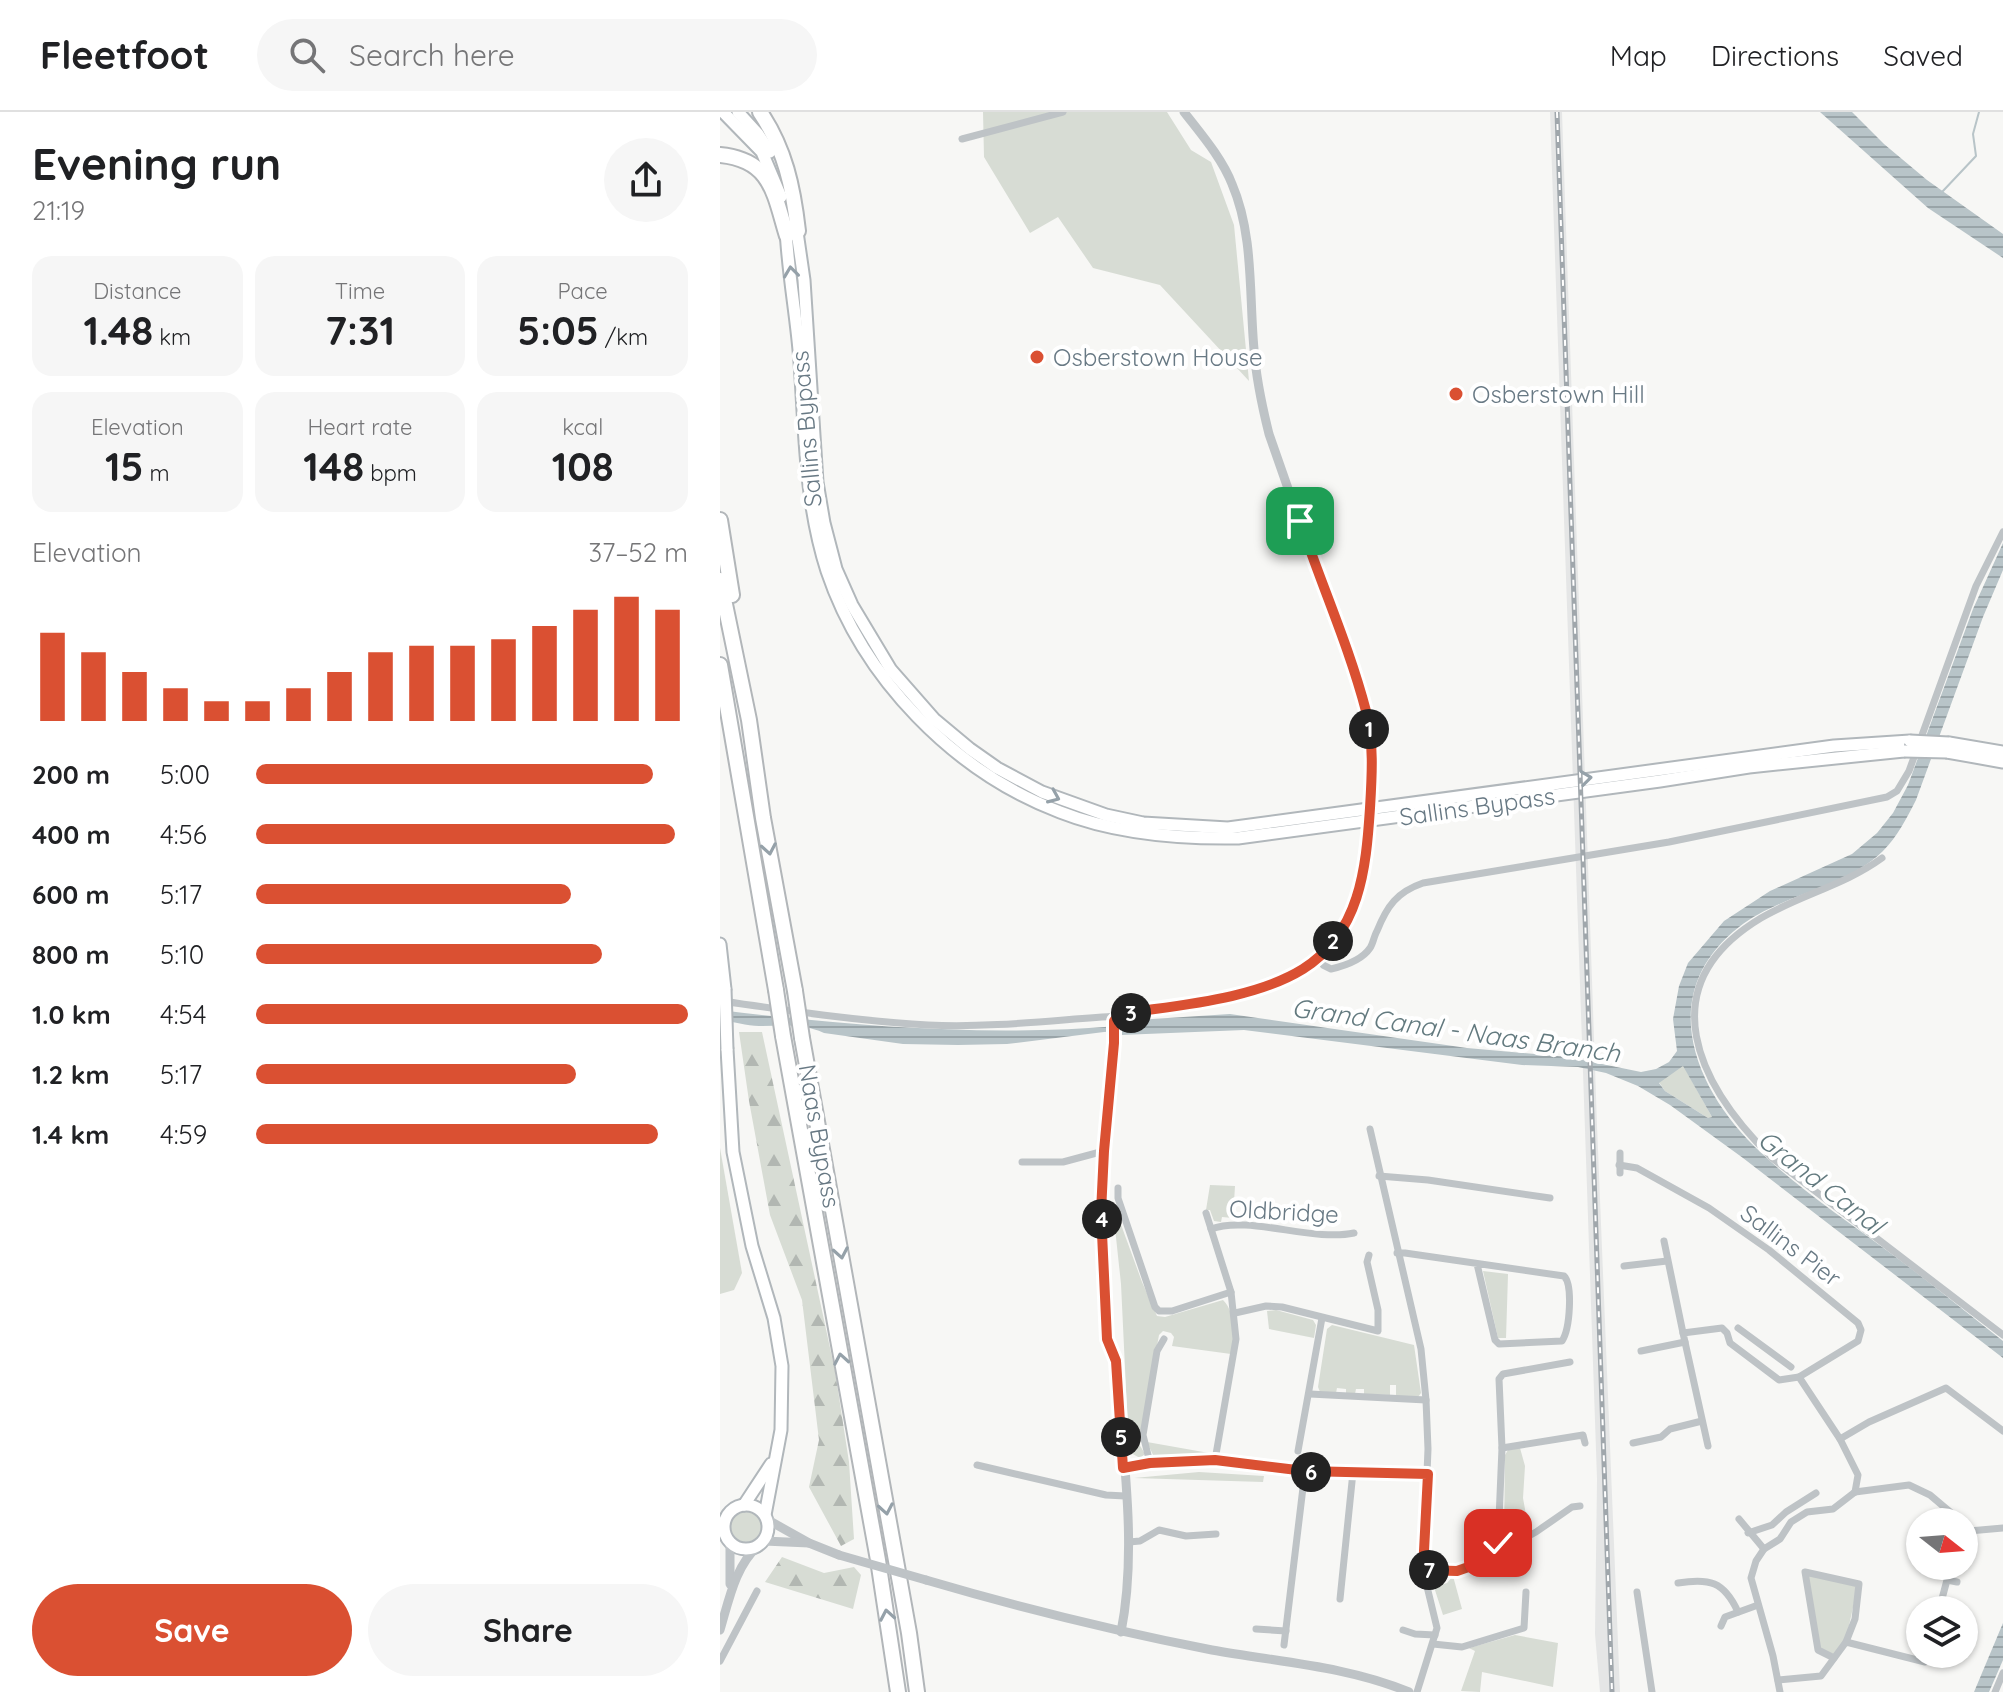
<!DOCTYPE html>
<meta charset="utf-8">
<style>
:root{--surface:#fff;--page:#f6f6f6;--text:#202124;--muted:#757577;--line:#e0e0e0;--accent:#da5032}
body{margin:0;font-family:Quicksand,sans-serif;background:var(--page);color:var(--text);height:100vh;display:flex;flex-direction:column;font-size:30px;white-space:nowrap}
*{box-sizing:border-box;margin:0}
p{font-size:26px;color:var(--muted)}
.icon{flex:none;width:44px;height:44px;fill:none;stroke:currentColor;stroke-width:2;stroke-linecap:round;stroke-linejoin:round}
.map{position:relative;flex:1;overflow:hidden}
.details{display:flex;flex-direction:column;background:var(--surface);width:720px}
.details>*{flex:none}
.needle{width:52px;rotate:107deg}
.controls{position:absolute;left:1186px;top:1396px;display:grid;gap:16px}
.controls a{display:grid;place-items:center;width:72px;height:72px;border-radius:50%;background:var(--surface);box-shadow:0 2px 6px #0004;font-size:40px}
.pin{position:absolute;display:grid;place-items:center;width:68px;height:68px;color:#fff;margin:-34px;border-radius:16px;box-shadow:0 4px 12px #0006}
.km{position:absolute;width:40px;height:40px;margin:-20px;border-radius:50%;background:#222;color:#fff;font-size:22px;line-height:40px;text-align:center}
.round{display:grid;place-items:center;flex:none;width:84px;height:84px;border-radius:42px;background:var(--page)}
.summary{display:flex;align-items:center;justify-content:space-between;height:136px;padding:0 32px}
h1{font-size:44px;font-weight:700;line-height:60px}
.figures{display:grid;grid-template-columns:repeat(3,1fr);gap:12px;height:136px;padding:8px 32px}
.figures div{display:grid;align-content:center;border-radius:20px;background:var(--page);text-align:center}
.figures b{font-size:40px;font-weight:700}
.figures small{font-size:22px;font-weight:400}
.figures p{font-size:22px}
.chart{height:224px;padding:16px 32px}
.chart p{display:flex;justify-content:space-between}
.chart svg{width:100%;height:144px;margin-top:8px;stroke:var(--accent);stroke-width:6}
.primary-button{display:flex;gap:16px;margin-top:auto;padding:16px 32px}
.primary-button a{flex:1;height:92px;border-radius:48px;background:var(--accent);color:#fff;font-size:32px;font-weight:700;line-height:92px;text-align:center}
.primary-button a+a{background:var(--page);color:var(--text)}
ul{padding:0 32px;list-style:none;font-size:26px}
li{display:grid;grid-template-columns:128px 96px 1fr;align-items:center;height:60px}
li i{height:20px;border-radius:10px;background:var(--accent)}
header{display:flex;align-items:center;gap:48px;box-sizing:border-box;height:112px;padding:0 40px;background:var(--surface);border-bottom:2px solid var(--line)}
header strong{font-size:38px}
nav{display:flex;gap:44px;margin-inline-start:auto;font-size:28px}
.search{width:560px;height:72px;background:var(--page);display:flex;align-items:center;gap:20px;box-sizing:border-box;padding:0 28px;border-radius:44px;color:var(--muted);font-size:30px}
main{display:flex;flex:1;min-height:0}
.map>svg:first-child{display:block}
.built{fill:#e5e6e6}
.green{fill:#d7dcd4}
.forest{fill:url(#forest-firs)}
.water{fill:url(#water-rules);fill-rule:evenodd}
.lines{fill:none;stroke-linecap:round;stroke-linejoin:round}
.stream{stroke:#b8c4c8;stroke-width:2}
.secondary-casing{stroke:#b1b7bb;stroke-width:15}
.motorway-casing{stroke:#b2b6b9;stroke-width:18}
.minor{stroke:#bec3c6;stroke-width:7}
.tertiary{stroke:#bec3c6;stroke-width:9}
.secondary{stroke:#fff;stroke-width:11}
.motorway{stroke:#fff;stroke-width:14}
.rail-casing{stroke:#a0a7ac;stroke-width:5}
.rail{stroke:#fff;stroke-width:2;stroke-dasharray:6;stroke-linecap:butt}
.secondary-bridge-casing{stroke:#b1b7bb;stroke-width:15;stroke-linecap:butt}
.motorway-bridge-casing{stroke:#b2b6b9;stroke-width:18;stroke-linecap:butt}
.tertiary-bridge{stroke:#bec3c6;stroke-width:9}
.secondary-bridge{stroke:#fff;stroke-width:11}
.motorway-bridge{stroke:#fff;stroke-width:14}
.oneway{stroke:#95a1a9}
.route-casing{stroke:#fff;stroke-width:16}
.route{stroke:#da5032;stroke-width:10}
.poi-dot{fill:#da5032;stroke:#fff;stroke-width:3}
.labels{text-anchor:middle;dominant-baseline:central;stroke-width:8;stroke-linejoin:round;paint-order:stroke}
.poi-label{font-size:24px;fill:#687984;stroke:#fff;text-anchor:start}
.street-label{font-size:24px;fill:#687984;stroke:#fff}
.water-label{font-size:26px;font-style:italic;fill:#637a7f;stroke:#fff}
</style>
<header>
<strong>Fleetfoot</strong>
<div class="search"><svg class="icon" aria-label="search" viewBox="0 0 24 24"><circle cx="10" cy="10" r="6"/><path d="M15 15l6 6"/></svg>Search here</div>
<nav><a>Map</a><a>Directions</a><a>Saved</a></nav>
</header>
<main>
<section class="details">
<div class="summary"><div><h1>Evening run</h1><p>21:19</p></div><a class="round"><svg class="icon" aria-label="share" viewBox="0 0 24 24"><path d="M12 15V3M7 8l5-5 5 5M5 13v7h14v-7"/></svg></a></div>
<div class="figures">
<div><p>Distance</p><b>1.48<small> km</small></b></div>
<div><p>Time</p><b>7:31</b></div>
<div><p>Pace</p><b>5:05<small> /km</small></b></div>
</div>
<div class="figures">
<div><p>Elevation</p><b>15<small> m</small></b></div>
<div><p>Heart rate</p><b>148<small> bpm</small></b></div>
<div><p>kcal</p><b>108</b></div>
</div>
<div class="chart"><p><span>Elevation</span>37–52 m</p>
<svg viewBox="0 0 160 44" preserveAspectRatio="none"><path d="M5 44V17M15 44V23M25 44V29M35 44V34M45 44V38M55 44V38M65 44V34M75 44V29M85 44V23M95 44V21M105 44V21M115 44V19M125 44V15M135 44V10M145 44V6M155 44V10"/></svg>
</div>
<ul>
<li><b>200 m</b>5:00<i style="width:92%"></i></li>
<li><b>400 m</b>4:56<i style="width:97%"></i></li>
<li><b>600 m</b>5:17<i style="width:73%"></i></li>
<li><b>800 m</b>5:10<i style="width:80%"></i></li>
<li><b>1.0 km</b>4:54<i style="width:100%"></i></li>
<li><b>1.2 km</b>5:17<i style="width:74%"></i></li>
<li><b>1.4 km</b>4:59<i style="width:93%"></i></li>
</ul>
<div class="primary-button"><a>Save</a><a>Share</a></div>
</section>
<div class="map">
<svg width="1283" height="1580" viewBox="0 0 1283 1580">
<defs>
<pattern id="forest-firs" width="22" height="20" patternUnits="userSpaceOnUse" patternTransform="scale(2)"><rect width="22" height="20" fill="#d7dcd4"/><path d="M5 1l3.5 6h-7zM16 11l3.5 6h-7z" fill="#b2b7b2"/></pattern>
<pattern id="water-rules" width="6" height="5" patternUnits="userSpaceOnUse" patternTransform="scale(2)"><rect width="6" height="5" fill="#b8c4c8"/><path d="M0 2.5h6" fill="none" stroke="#99a4a8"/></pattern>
</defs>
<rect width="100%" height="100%" fill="#f7f7f5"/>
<path class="built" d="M830,0H842L877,1013L900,1580H880L875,1522L877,1367Z"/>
<g class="green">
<path d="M263,0H447L471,38L491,50L514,113L529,269L440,173L373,156L338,105L310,121L264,45Z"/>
<path d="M963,953L992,1005L988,1006L945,979L939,970Z"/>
<path d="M0,1036L22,1161L14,1178L0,1182Z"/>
<path d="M490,1073L515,1074L513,1106L502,1105L501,1110L494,1109L490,1098H486Z"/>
<path d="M392,1088L422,1170L437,1204L445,1205L503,1188C515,1199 515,1226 511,1242L452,1234L454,1225L451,1221L443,1219L439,1223L419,1332L425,1342L420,1346L409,1340L401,1172Z"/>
<path d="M763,1159L788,1162L786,1226H778Z"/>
<path d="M556,1198L593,1208L596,1213L594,1226L549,1217L547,1199Z"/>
<path d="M612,1213L694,1233L701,1281L698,1285L676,1284V1273H670V1283L644,1282V1277H636L635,1282L626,1281V1277L617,1276L616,1281L600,1280L598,1275L607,1217Z"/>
<path d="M427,1330L489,1341L440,1346L434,1345Z"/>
<path d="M800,1336L805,1354L803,1386L808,1414L784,1427L785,1343L788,1338Z"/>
<path d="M479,1360L544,1364L543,1370L414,1366Z"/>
<circle cx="26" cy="1415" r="18"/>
<path d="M1087,1461L1138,1473L1126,1527L1112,1546L1098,1537Z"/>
<path d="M733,1464L742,1497L723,1503L714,1475L727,1471Z"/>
<path d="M795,1523L838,1531L833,1575L762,1560L760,1580L741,1579L755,1539L749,1536Z"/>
</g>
<g class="forest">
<path d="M19,920H42L115,1259L129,1350L134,1427L121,1434L89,1375L99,1328L82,1188L50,1103L29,989Z"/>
<path d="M62,1445L104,1461L134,1455L141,1463L133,1497L45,1470Z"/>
</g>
<g class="water">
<path d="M1100,0H1132L1164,32L1207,68L1283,122V146L1208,96Z"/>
<path d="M1283,431V458L1263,505L1196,688C1187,706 1177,725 1163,739C1124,777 1061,782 1019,815C937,879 971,972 1035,1035C1077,1076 1126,1108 1173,1143C1211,1171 1247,1201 1283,1229V1246L1023,1046L950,993L918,974L886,961L858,955L802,953L524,918L401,923L400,919L384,920L287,932L238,933L183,932L104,921C82,911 62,914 39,914C27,914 13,909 0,909V898C131,914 265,925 399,914L401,909L510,902L747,936L848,945L921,960L936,957L949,950L957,939L953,907L959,874L968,851L1004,809L1050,779L1132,742L1157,721L1173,701L1188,673L1253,497ZM963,954L992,1005L988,1006L945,979L939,971Z"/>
<path d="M1283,1511V1548L1269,1580H1254Z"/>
</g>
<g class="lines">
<path class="stream" d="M1222,80L1256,44L1253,22L1259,0"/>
<defs>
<g id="secondary">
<path d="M3,0L42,40L61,85"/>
<path d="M18,0L38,22L50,40"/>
<path d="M76,113L84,168L97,370L104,411L116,457L132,493L171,558L214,607L250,637L277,656L322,680L386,703L423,711L508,716L1114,634L1190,629"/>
<path d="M66,117C68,162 77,206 80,250C85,321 85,391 107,459C143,566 234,660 340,700C396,722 459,727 518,726L940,669L1029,655L1184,639"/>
<path d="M1229,631L1283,640"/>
<path d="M1227,640L1283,650"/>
<path d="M0,832L5,877"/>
<path d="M7,937L13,1040L32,1134L54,1206L62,1254L61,1318L45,1403"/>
<circle cx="26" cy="1415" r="22"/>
<path d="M24,1393L51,1352"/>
</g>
<g id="motorway">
<path d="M40,0C65,37 73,75 78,119"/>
<path d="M0,43C52,48 54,82 67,124"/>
<path d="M0,408L12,483"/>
<path d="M0,468L29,608L43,706L75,879"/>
<path d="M0,553L56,878"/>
<path d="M63,924L158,1448L178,1580"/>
<path d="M82,926L189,1521L197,1580"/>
</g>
</defs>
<use href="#secondary" class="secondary-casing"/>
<use href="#motorway" class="motorway-casing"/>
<g class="minor">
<path d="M242,27L343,0"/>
<path d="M1162,746C1125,773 1080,783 1041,806C928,874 978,973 1052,1046L1283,1223"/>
<path d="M598,845L603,853L611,857C624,854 642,848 650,836C653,832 654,824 657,819C667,794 677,780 703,771L949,730L1167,685L1177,679L1189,659L1256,474L1283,420"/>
<path d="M2,889C70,899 139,909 208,913C271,916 334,908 397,904"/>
<path d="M650,1017L701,1237L706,1288L708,1337L703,1458L717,1516L697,1580"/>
<path d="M900,1041V1061"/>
<path d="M302,1050H343L384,1039"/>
<path d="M899,1053L917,1056L989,1096L1049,1138L1138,1211L1141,1218L1138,1229L1079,1265L1120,1327L1138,1363L1135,1380"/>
<path d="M659,1064L708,1068L830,1086"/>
<path d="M398,1076V1086L435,1195L439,1199H452L511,1180"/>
<path d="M486,1101L511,1180L516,1227L495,1348"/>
<path d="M491,1117C527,1103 593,1130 634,1121"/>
<path d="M944,1129L963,1221"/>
<path d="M677,1141H685L844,1164C853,1173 850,1217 842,1229L779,1232L775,1228L757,1152"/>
<path d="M904,1154L947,1149"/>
<path d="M515,1201L546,1194L562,1195L658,1219V1198L647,1150L649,1143"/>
<path d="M1018,1216L1071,1255"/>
<path d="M921,1239L965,1230"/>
<path d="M590,1282L706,1288"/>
<path d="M1120,1327L1149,1310L1226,1276L1283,1319"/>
<path d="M913,1331L941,1325L950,1317L982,1309"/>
<path d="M988,1334L963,1221L1002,1216L1007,1221L1010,1231L1059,1268L1079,1265"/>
<path d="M782,1336L863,1323L865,1331"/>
<path d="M578,1339L602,1206"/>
<path d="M430,1351L423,1323L437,1239L444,1227"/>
<path d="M257,1353L386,1383L405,1384"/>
<path d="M403,1356L430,1351L495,1348L585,1359L708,1362"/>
<path d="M1135,1380L1189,1373L1210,1383L1242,1410"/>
<path d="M1019,1407L1044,1437"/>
<path d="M1244,1413L1249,1419L1283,1416"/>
<path d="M1028,1421L1052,1413L1066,1400L1096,1381"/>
<path d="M409,1430L420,1429L439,1418L466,1424L496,1422"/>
<path d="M782,1438L778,1431L782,1336L779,1267L783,1262L850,1250"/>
<path d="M703,1458L737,1459L757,1452L816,1420L852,1395L860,1394"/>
<path d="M958,1471C989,1466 1004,1469 1018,1500"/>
<path d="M917,1480L932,1580"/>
<path d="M620,1487L633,1360"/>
<path d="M1219,1498L1227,1468L1237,1470"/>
<path d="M1001,1514L1005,1505L1038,1493"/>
<path d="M536,1517L566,1519"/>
<path d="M683,1518L695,1522L715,1523"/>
<path d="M713,1532L742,1535L804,1516L806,1480"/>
<path d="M564,1533L585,1359"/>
<path d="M1114,1546L1098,1538L1085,1460L1139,1472L1135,1507L1126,1530"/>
<path d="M0,1549L37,1479"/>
<path d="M1058,1568L1101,1564L1126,1530L1205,1550L1208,1542"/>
<path d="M1060,1580L1053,1544L1031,1466L1036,1449L1044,1437L1060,1427L1071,1410L1087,1400L1113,1397L1135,1380"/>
<path d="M1275,1580L1283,1561"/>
</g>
<g class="tertiary">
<path d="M464,0C481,22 502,46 512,72C534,123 529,183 534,237C536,266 542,294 549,322L646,600L652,654L650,692"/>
<path d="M48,1408L89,1431L119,1443"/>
<path d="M44,1429L89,1431"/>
<path d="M10,1430V1472"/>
<path d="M206,1468C301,1496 395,1519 492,1538C558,1550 627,1554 689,1580"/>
<path d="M0,1518C9,1488 15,1454 39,1433"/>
<path d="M401,1520C418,1435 402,1337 396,1249L387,1227L381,1100L384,1039L394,931V909L400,902C493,888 608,884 640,777C646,758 647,737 648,717"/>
</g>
<use href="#secondary" class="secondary"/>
<use href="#motorway" class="motorway"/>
<defs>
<path id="rail" d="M837,0L892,1580"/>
</defs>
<use href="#rail" class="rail-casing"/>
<use href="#rail" class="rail"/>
<defs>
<g id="secondary-bridge">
<path d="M1190,629L1229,631"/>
<path d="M1184,639L1227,640"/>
<path d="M5,877L7,937"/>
</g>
<g id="motorway-bridge">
<path d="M56,878L63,924"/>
<path d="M75,879L82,926"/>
</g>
</defs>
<use href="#secondary-bridge" class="secondary-bridge-casing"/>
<use href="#motorway-bridge" class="motorway-bridge-casing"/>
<g class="tertiary-bridge">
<path d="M648,717L650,692"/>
<path d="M119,1443L206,1468"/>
</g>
<use href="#secondary-bridge" class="secondary-bridge"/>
<use href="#motorway-bridge" class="motorway-bridge"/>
</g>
<defs><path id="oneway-chevron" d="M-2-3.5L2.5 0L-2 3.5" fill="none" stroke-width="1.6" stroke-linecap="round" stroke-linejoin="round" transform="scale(2)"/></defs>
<g class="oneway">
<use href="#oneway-chevron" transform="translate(71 160) rotate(-97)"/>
<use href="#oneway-chevron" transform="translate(866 666) rotate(-7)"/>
<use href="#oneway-chevron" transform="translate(334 685) rotate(23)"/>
<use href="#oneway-chevron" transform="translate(49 737) rotate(80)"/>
<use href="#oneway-chevron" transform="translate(121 1141) rotate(80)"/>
<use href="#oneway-chevron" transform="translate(121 1247) rotate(-100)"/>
<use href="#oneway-chevron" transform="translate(166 1397) rotate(80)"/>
<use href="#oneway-chevron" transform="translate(167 1503) rotate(-100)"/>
</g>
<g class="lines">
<defs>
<path id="route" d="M580,409C601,472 629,534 646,599C654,631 652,663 650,696C646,757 640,821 583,857C533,888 457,893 400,902L394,909V931L384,1039L381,1100L387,1227L396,1249L403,1356L430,1351L495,1348L585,1359L708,1362L703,1458L737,1459L757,1452L782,1438L778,1431"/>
</defs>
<use href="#route" class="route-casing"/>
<use href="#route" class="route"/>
</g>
<g class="poi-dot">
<circle cx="317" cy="245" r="8"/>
<circle cx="736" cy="282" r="8"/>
</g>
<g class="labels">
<g class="poi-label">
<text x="333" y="245">Osberstown House</text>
<text x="752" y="282">Osberstown Hill</text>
</g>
<g class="street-label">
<text transform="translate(86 317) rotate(-95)">Sallins Bypass</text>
<text transform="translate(757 694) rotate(-8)">Sallins Bypass</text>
<text transform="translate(100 1024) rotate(80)">Naas Bypass</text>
<text transform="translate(564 1099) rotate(3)">Oldbridge</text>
<text transform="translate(1071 1133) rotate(37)">Sallins Pier</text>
</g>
<g class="water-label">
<text transform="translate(736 918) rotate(8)">Grand Canal - Naas Branch</text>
<text transform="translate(1101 1070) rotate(38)">Grand Canal</text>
</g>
</g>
</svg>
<div class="controls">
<a><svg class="needle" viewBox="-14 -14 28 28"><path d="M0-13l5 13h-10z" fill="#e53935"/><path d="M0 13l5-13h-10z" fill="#757577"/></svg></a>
<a><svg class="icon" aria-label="layers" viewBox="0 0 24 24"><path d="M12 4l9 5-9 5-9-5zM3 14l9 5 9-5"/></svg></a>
</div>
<div class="pin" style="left:580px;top:409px;background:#1e9e55"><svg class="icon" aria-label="arrive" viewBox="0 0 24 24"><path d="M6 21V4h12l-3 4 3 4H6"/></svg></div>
<div class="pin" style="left:778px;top:1431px;background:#d93025"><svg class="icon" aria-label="check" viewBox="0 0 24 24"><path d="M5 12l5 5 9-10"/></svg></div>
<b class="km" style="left:649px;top:617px">1</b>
<b class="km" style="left:613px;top:829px">2</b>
<b class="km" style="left:411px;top:901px">3</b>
<b class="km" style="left:382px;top:1107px">4</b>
<b class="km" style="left:401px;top:1325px">5</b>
<b class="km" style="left:591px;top:1360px">6</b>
<b class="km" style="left:709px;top:1458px">7</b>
</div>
</main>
